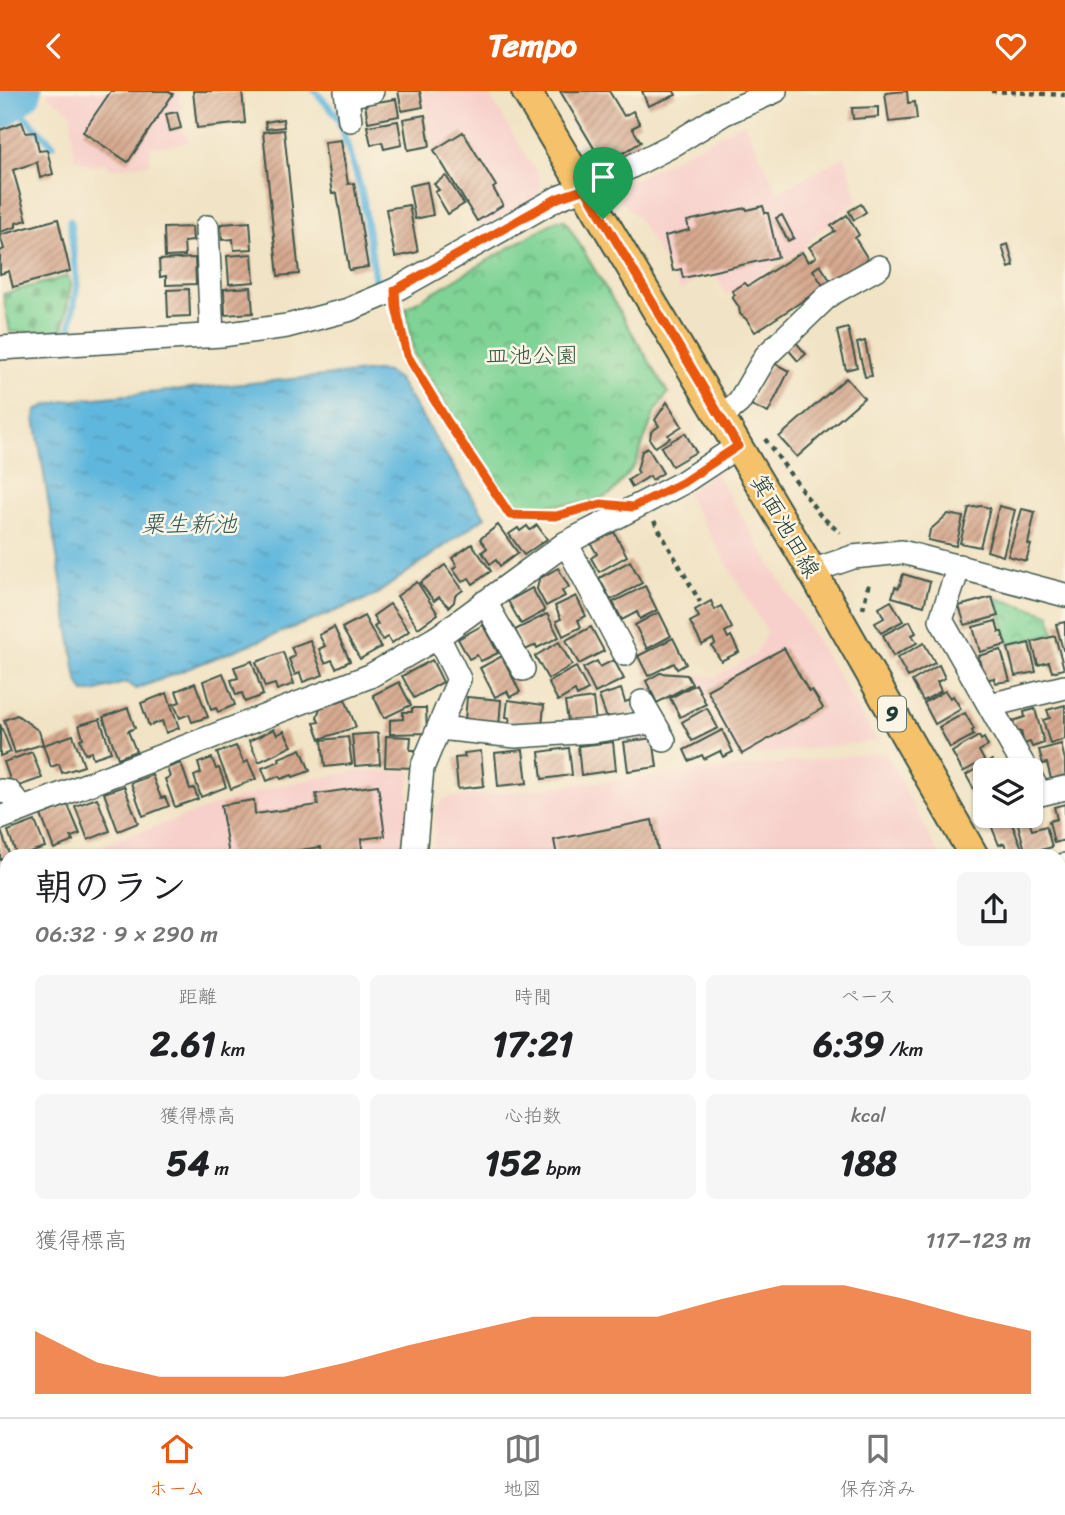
<!DOCTYPE html>
<html lang="ja">
<meta charset="utf-8">
<style>
:root{--surface:#fff;--page:#f6f6f6;--text:#202124;--muted:#757577;--line:#e0e0e0;--accent:#ea580c}
body{margin:0;font-family:Sriracha,"Klee One",sans-serif;background:var(--page);color:var(--text);height:100vh;display:flex;flex-direction:column;font-size:26px;white-space:nowrap}
*{box-sizing:border-box;margin:0}
p{font-size:23px;color:var(--muted)}
.icon{flex:none;width:38px;height:38px;fill:none;stroke:currentColor;stroke-width:2;stroke-linecap:round;stroke-linejoin:round}
.map{position:relative;flex:1;overflow:hidden}
.panel{position:absolute;left:0px;top:758px;width:1066px;height:569px;display:flex;flex-direction:column;background:var(--surface);border-radius:21px 21px 0 0;box-shadow:0 2px 5px #0004}
.panel>*{flex:none}
.buttons{position:absolute;left:973px;top:667px;display:grid;gap:14px}
.buttons a{display:grid;place-items:center;width:70px;height:70px;border-radius:10px;background:var(--surface);box-shadow:0 2px 5px #0004;font-size:35px}
.pin{position:absolute;display:grid;place-items:center;width:60px;height:60px;color:#fff;margin:-72px -30px;border-radius:50% 50% 50% 0;rotate:-45deg;box-shadow:0 0 7px #0007}
.pin .icon{rotate:45deg}
.round{display:grid;place-items:center;flex:none;width:74px;height:74px;border-radius:10px;background:var(--page)}
.head{display:flex;align-items:center;justify-content:space-between;height:119px;padding:0 35px}
h1{font-size:38px;font-weight:700;line-height:52px}
.figures{display:grid;grid-template-columns:repeat(3,1fr);gap:10px;height:119px;padding:7px 35px}
.figures div{display:grid;align-content:center;border-radius:10px;background:var(--page);text-align:center}
.figures b{font-size:35px;font-weight:700}
.figures small{font-size:19px;font-weight:400}
.figures p{font-size:19px}
.chart{height:196px;padding:14px 35px}
.chart p{display:flex;justify-content:space-between}
.chart svg{width:100%;height:126px;margin-top:7px;fill:var(--accent);opacity:.7}
header{display:flex;justify-content:space-between;align-items:center;height:91px;padding:0 35px;background:var(--accent);color:#fff;font-size:32px;font-weight:700}
.tabs{display:flex;justify-content:space-around;align-items:center;height:98px;border-top:2px solid var(--line);background:var(--surface);font-size:19px;color:var(--muted)}
.tabs a{display:grid;justify-items:center;gap:4px}
.tabs .current{color:var(--accent)}
.map>svg:first-child{display:block}
.built{fill:#f7d0cb}
.cemetery{fill:url(#cemetery-stones);stroke:#4f8864;stroke-width:2}
.park{fill:url(#park-crowns);stroke:#4f8864;stroke-width:2}
.water{fill:url(#water-ripples);stroke:#407a88;stroke-width:2}
.lines{fill:none;stroke-linecap:round;stroke-linejoin:round}
.stream{stroke:#61b7dd;stroke-width:7}
.river{stroke:#61b7dd;stroke-width:42}
.building{fill:url(#building-hatch)}
.minor-casing{stroke:#3e564a;stroke-width:26}
.major-casing{stroke:#3e564a;stroke-width:32}
.path{stroke:#3e564a;stroke-width:4.5;stroke-dasharray:5 5;stroke-linecap:butt}
.minor{stroke:#fff;stroke-width:23}
.major{stroke:#f5c16b;stroke-width:28}
.route-casing{stroke:#fff;stroke-width:14}
.route{stroke:#ea580c;stroke-width:9}
.labels{text-anchor:middle;dominant-baseline:central;stroke-width:5;stroke-linejoin:round;paint-order:stroke}
.shield{fill:#fcf5e5;stroke:#617469;stroke-width:2}
.shield-label{font-size:21px;font-weight:bold;fill:#1f3d34}
.park-label{font-size:23px;fill:#325b47;stroke:#fcf5e5}
.street-label{font-size:23px;fill:#1f3d34;stroke:#fcf5e5}
.water-label{font-size:24px;font-style:italic;fill:#305c5e;stroke:#fcf5e5}
</style>
<header><svg class="icon" aria-label="back" viewBox="0 0 24 24"><path d="M15 5l-7 7 7 7"/></svg>Tempo<svg class="icon" aria-label="heart" viewBox="0 0 24 24"><path d="M12 20l-8-8c-3-5 5-10 8-4 3-6 11-1 8 4z"/></svg></header>
<div class="map">
<svg width="1065" height="1326" viewBox="0 0 1065 1326">
<defs>
<pattern id="cemetery-stones" width="16" height="16" patternUnits="userSpaceOnUse" patternTransform="scale(1.75)"><rect width="16" height="16" fill="#7fd395"/><path d="M2 7V4a2 2 0 0 1 4 0v3zM10 15v-3a2 2 0 0 1 4 0v3z" fill="#67ac7a"/></pattern>
<pattern id="park-crowns" width="20" height="18" patternUnits="userSpaceOnUse" patternTransform="scale(1.75)"><rect width="20" height="18" fill="#7fd395"/><path d="M2 6a3 3 0 1 1 6 0M12 15a3 3 0 1 1 6 0" fill="none" stroke="#67ac7a"/></pattern>
<pattern id="water-ripples" width="26" height="14" patternUnits="userSpaceOnUse" patternTransform="scale(1.75)"><rect width="26" height="14" fill="#61b7dd"/><path d="M2 4q2-2 4 0t4 0M15 11q2-2 4 0t4 0" fill="none" stroke="#4f96b4"/></pattern>
<pattern id="building-hatch" width="6" height="6" patternUnits="userSpaceOnUse" patternTransform="scale(1.75)"><rect width="6" height="6" fill="#d7a98f"/><path d="M-1 1l2-2M0 6l6-6M5 7l2-2" fill="none" stroke="#ae8b76"/></pattern>
</defs>
<rect width="100%" height="100%" fill="#fcf5e5"/>
<filter id="ink" filterUnits="userSpaceOnUse"><feTurbulence type="fractalNoise" baseFrequency=".0143" numOctaves="2"/><feDisplacementMap in="SourceGraphic" scale="14" xChannelSelector="R" yChannelSelector="G"/><feConvolveMatrix kernelMatrix="1 2 1 2 8 2 1 2 1" color-interpolation-filters="sRGB"/></filter>
<filter id="wash" filterUnits="userSpaceOnUse"><feTurbulence type="fractalNoise" baseFrequency=".00686" numOctaves="4" result="noise"/><feDisplacementMap in="SourceGraphic" scale="28" xChannelSelector="R" yChannelSelector="G"/><feGaussianBlur stdDeviation="1.57" result="paint"/><feColorMatrix in="noise" values="0 0 0 0 0 0 0 0 0 0 0 0 0 0 0 0 0 1.4 0 .05"/><feComposite in="paint" operator="in"/></filter>
<g filter="url(#wash)">
<rect width="100%" height="100%" fill="#f1e3c5"/>
<g class="built">
<path d="M48,0H178L184,42L190,51L150,57V72L109,78L107,72L90,75L74,66L71,21L48,5Z"/>
<path d="M423,0H487L540,88L541,103L481,137L433,58Z"/>
<path d="M744,31L778,101L845,65L858,109L813,146L803,159L779,171L726,204L715,183L703,184L681,199L637,126L619,108L614,99Z"/>
<path d="M715,381L877,650L739,666L694,583L715,586L755,564L767,541L686,403Z"/>
<path d="M885,661L940,765H432L436,717L446,707Z"/>
<path d="M358,680H412L408,698L410,736L405,765H103L102,754L231,709L282,694Z"/>
<path d="M1059,1044L1065,1064V1326H479L478,1320H1059Z"/>
</g>
<path class="cemetery" d="M68,185L71,193L63,240L10,241L3,203Z"/>
<g class="park">
<path d="M557,129H565L668,302L654,323L635,374L611,403L590,412L523,415L509,410L414,263L406,217Z"/>
<path d="M996,507L1050,523L1054,542L1009,554Z"/>
</g>
<path class="water" d="M376,280L388,281L398,288L485,426L374,505L136,598L127,591L94,601H84L77,589L35,327L36,320L45,315L65,310Z"/>
<g class="lines">
<g class="stream">
<path d="M315,0L338,26L357,85L363,107L376,194"/>
<path d="M10,11L53,54"/>
<path d="M70,239L77,194L70,130"/>
</g>
<path class="river" d="M0,17L21,0"/>
</g>
<g id="blocks">
<g class="building">
<path d="M111,0H168L173,3L128,71L83,41Z"/>
<path d="M193,0H242L245,32L197,37Z"/>
<path d="M398,0H420L423,16L402,20Z"/>
<path d="M560,0H609L624,25L633,20L640,33L632,37L641,51L604,74Z"/>
<path d="M642,0H674L676,4L648,15Z"/>
<path d="M907,0L908,12L915,11L917,28L889,31L885,2Z"/>
<path d="M396,8L399,25L368,31L365,13Z"/>
<path d="M878,16V26L853,28L852,17Z"/>
<path d="M177,21L181,37L170,40L166,23Z"/>
<path d="M425,24L430,55L408,59L403,28Z"/>
<path d="M283,28L284,36L266,38L265,31Z"/>
<path d="M398,30L402,54L384,58L382,51L371,54L367,35Z"/>
<path d="M22,31L26,42L35,41L39,60L47,59L53,83L40,87L37,71L13,79L27,129L16,132V136L0,141V39Z"/>
<path d="M284,39L299,183L278,185L263,41Z"/>
<path d="M463,41L496,95L493,97L503,114L477,130L434,59Z"/>
<path d="M341,49L348,93L354,92L368,176L349,179L337,102L332,103L324,51Z"/>
<path d="M446,85L464,113L448,123L435,101L439,99L434,93Z"/>
<path d="M427,91L433,124L415,128L409,95Z"/>
<path d="M861,113L866,121L854,129L849,120Z"/>
<path d="M409,114L418,161L395,166L386,118Z"/>
<path d="M763,115L765,122H768L778,166L683,187L681,178L673,180L665,145L689,139L687,130L746,117L747,119Z"/>
<path d="M782,124L794,147L788,150L776,127Z"/>
<path d="M847,124L859,144L855,147L868,168L832,192L820,174L813,179L824,196L755,241L746,228L740,223L739,216L732,206L735,204L732,200L745,192L748,195L802,161L808,171L816,166L809,156L835,140L831,135Z"/>
<path d="M58,128L70,180L13,196L9,180L0,183V160L4,158L0,144Z"/>
<path d="M250,131L252,158L234,159L233,148L222,149L221,133Z"/>
<path d="M192,136L193,150L184,151L185,165L165,166L164,137Z"/>
<path d="M1008,153L1014,175L1009,177L1002,155Z"/>
<path d="M252,163L254,191L229,193L227,165Z"/>
<path d="M195,167L196,193L166,194V185L160,186L159,169Z"/>
<path d="M251,196L253,222L225,224L224,198Z"/>
<path d="M189,198L190,225L168,226L167,199Z"/>
<path d="M848,237L857,276L846,279L837,240Z"/>
<path d="M794,249L806,263L798,270L786,256Z"/>
<path d="M865,250L872,285L865,286L857,252Z"/>
<path d="M772,271L789,280L768,322L751,314Z"/>
<path d="M846,287L864,307L797,366L779,346Z"/>
<path d="M667,311L682,335L668,344L670,347L655,356L650,349L651,341L659,335L655,329Z"/>
<path d="M685,342L696,361L672,375L661,356Z"/>
<path d="M648,357L663,382L652,389L650,385L632,396L628,389L639,382L637,379L642,360Z"/>
<path d="M981,415L990,417L980,456L960,452L969,417Z"/>
<path d="M999,415L1015,419L1003,465L987,460Z"/>
<path d="M1022,418L1035,421L1028,453L1031,454L1026,470L1008,465Z"/>
<path d="M948,423L963,426L956,455L928,449L930,439Z"/>
<path d="M498,434L518,462L500,475L496,469L490,473L482,461L487,457L480,448Z"/>
<path d="M537,434L547,448L524,464L509,443L518,437L520,440L527,435L530,439Z"/>
<path d="M614,441L627,465L599,481L591,467L597,463L591,453Z"/>
<path d="M472,453L491,480L473,493L469,487L462,491L453,478L457,475L452,467Z"/>
<path d="M630,470L642,492L611,509L599,487Z"/>
<path d="M445,474L463,499L455,505L454,511L449,516L439,506L434,510L420,492Z"/>
<path d="M558,477L569,496L562,500L565,505L546,515L537,498L539,488Z"/>
<path d="M903,483L930,491L924,515L892,506L895,496L899,497Z"/>
<path d="M417,491L438,523L418,537L397,505Z"/>
<path d="M645,495L657,519L640,528L637,521L622,529L613,511Z"/>
<path d="M532,497L545,520L521,533L508,510Z"/>
<path d="M576,505L586,525L578,529L581,536L563,545L556,530L561,528L555,515Z"/>
<path d="M992,506L998,525L965,534L959,515Z"/>
<path d="M711,510L715,519L721,515L732,537L725,541L728,547L731,545L739,561L721,570L712,555L715,553L713,548L702,554L690,531L699,526L695,519Z"/>
<path d="M891,510L903,530L881,542L875,532L884,527L879,517Z"/>
<path d="M390,513L409,540L392,552L388,546L383,549L374,536L378,533L373,525Z"/>
<path d="M659,521L671,545L647,558L635,534Z"/>
<path d="M547,523L559,546L537,557L536,554L525,559L515,539Z"/>
<path d="M364,525L381,556L360,568L342,537Z"/>
<path d="M910,530L916,542L912,544L917,552L893,565L883,544Z"/>
<path d="M996,530L999,541H1002L1006,554L980,561L973,536Z"/>
<path d="M1065,531V559H1063L1056,533Z"/>
<path d="M483,534L498,562L481,570L477,564L469,568L458,548Z"/>
<path d="M334,536L350,570L336,577L332,569L325,572L319,558L325,555L319,544Z"/>
<path d="M591,536L604,560L579,573L566,549Z"/>
<path d="M1055,545L1064,578L1052,581L1049,571L1038,574L1032,551Z"/>
<path d="M673,547L686,573L677,578L674,572L648,585L638,565Z"/>
<path d="M310,549L323,584L303,591L300,582L295,584L289,568L295,565L291,556Z"/>
<path d="M559,551L572,574L548,588L535,565Z"/>
<path d="M924,552L935,572L908,586L897,567Z"/>
<path d="M1029,552L1036,581L1015,585L1008,557Z"/>
<path d="M784,557L809,601L812,599L823,617L742,663L707,599Z"/>
<path d="M1001,559L1010,590L995,592L994,587L985,589L978,565Z"/>
<path d="M283,561L294,593L277,599L275,593L265,596L256,571Z"/>
<path d="M502,565L520,601L510,606L507,600L495,606L480,577Z"/>
<path d="M432,569L443,591L414,607L402,585Z"/>
<path d="M614,569L624,588L595,602L583,577L597,570L600,576Z"/>
<path d="M252,570L263,604L245,611L242,602L236,604L231,589L238,587L234,576Z"/>
<path d="M939,574L945,587L937,591L941,600L923,610L912,590Z"/>
<path d="M576,576L588,599L577,605L575,600L558,610L548,591Z"/>
<path d="M223,582L235,614L218,621L216,617L211,619L203,590Z"/>
<path d="M660,582L687,584L692,593L657,612L646,590Z"/>
<path d="M399,591L411,614L384,627L373,604Z"/>
<path d="M195,592L208,626L192,631L189,623L180,627L174,613L180,611L176,600Z"/>
<path d="M696,593L706,613L680,626L670,607Z"/>
<path d="M621,598L625,611L631,609L635,622L608,630L599,605Z"/>
<path d="M945,600L950,607L953,605L961,618L935,633L924,612Z"/>
<path d="M167,602L179,637L166,642L162,630L149,635L141,612Z"/>
<path d="M467,606L501,609L499,636L465,629Z"/>
<path d="M593,607L596,631L569,636L565,611Z"/>
<path d="M345,608L356,636L320,648L314,632L319,631L317,626L320,617Z"/>
<path d="M508,609L544,614L542,635L521,633L520,637L508,635L510,627L506,626Z"/>
<path d="M1065,614V648L1050,653L1043,629L1050,627L1047,619Z"/>
<path d="M128,617L135,637L128,640L136,660L118,667L103,626Z"/>
<path d="M412,617H426L427,642L390,643V629L403,628V621H412Z"/>
<path d="M707,617L718,637L692,650L682,631Z"/>
<path d="M1035,618L1044,652L1032,656L1030,651L1024,653L1021,640L1016,642L1013,630L1025,626L1024,621Z"/>
<path d="M965,622L974,638L972,640L974,644L950,657L939,636Z"/>
<path d="M17,624L39,640L43,653L15,662L4,629Z"/>
<path d="M100,628L111,661L93,667L91,661L85,663L80,648L83,647L79,634Z"/>
<path d="M0,633L11,661L0,665Z"/>
<path d="M274,638L277,644L284,640L292,655L259,671L249,650Z"/>
<path d="M722,639L733,661L723,666L720,660L704,668L702,664L689,670L684,659Z"/>
<path d="M378,642L380,673L355,675L352,644Z"/>
<path d="M73,644L84,675L62,682L59,673L51,676L43,654Z"/>
<path d="M386,645L411,646L410,659H415V677L385,676Z"/>
<path d="M979,645L981,649L984,647L988,655L979,660L984,669L963,681L952,661Z"/>
<path d="M348,646L352,673L325,676L322,649Z"/>
<path d="M653,647L657,676L628,680L624,651Z"/>
<path d="M613,651L616,679L581,684L578,655Z"/>
<path d="M1061,653L1065,669V684L1051,688L1047,672L1043,673L1039,659Z"/>
<path d="M236,655L244,672L248,670L256,688L231,698L217,662Z"/>
<path d="M569,657L572,684L542,688L539,661Z"/>
<path d="M301,658L310,680L293,686L292,684L281,688L279,685L267,690L262,677L280,670L279,667Z"/>
<path d="M523,659L527,692L498,695L495,662Z"/>
<path d="M481,660L484,695L458,698L455,667L465,666L464,662Z"/>
<path d="M32,661L42,687L13,697L4,671Z"/>
<path d="M212,667L216,678L219,677L226,696L201,706L194,685L201,682L198,672Z"/>
<path d="M992,669L997,679H985V699L977,704L966,684Z"/>
<path d="M181,672L190,698L194,697L198,708L175,716L165,688L170,686L167,677Z"/>
<path d="M152,684L161,707L165,706L169,715L143,725L131,692Z"/>
<path d="M378,694L385,745L361,748L362,758L353,760L354,765H322L321,756L260,765H229L221,714L254,709L255,723L318,714L316,703Z"/>
<path d="M124,695L138,732L118,740L104,702Z"/>
<path d="M97,707L110,740L88,749L75,715Z"/>
<path d="M1065,713V749L1054,752L1049,730L1057,728L1054,716Z"/>
<path d="M68,714L80,743L71,746L73,750L54,758L41,724Z"/>
<path d="M1009,726L1022,757L1009,763L1004,752L999,754L991,734Z"/>
<path d="M652,729L659,765H557L554,749Z"/>
<path d="M35,730L45,756L17,765L8,740Z"/>
<path d="M1029,730L1032,739L1046,735L1052,756L1026,763L1018,733Z"/>
<path d="M0,737L10,765L0,769Z"/>
<path d="M7,808V882L0,884V810Z"/>
<path d="M7,992V1081L0,1082V993Z"/>
<path d="M0,1153H3L5,1192H0Z"/>
<rect x="0" y="1206" width="7" height="46"/>
<rect x="217" y="1320" width="24" height="6"/>
<path d="M676,1320H791L792,1326H678Z"/>
</g>
</g>
</g>
<g filter="url(#ink)">
<use href="#blocks" fill-opacity="0" stroke="#3e564a" stroke-width="2"/>
<g class="lines">
<defs>
<g id="minor">
<path d="M346,0L350,29"/>
<path d="M347,5L372,0"/>
<path d="M207,136L212,244"/>
<path d="M0,257L222,244L287,235L348,219L395,199L558,107L603,90L671,55L725,22L775,0"/>
<path d="M720,327L739,311L766,265L829,204L879,176"/>
<path d="M566,452L625,563"/>
<path d="M959,475L941,529L1026,679"/>
<path d="M812,480L853,466L902,461L1065,504"/>
<path d="M485,511L523,578"/>
<path d="M642,611L664,649"/>
<path d="M990,614L1065,596"/>
<path d="M439,637L516,645L594,640L653,631"/>
<path d="M1031,687L1040,703L1065,697"/>
<path d="M0,700L9,701L23,718"/>
<path d="M0,727L370,585L438,546L566,452L682,392L738,355"/>
<path d="M414,765L422,677L459,588L438,546"/>
<path d="M1059,776L1065,774"/>
<path d="M0,933L7,940"/>
<path d="M460,1320L462,1326"/>
<path d="M125,1324V1326"/>
</g>
<g id="major">
<path d="M526,0L812,480L974,765"/>
<path d="M1059,960L1065,975"/>
</g>
</defs>
<use href="#minor" class="minor-casing"/>
<use href="#major" class="major-casing"/>
<g class="path">
<path d="M991,0L1065,4"/>
<path d="M397,221L407,264L447,330L510,424L556,425L577,419"/>
<path d="M765,348L820,424L840,442"/>
<path d="M654,430L700,511"/>
<path d="M863,518L869,491"/>
</g>
<use href="#minor" class="minor"/>
<use href="#major" class="major"/>
</g>
</g>
<g class="lines" filter="url(#ink)">
<defs>
<path id="route" d="M585,98L738,355L682,392L633,416L601,413L556,425L510,424L447,330L407,264L396,216L395,199L558,107Z"/>
</defs>
<use href="#route" class="route-casing"/>
<use href="#route" class="route"/>
</g>
<g class="labels">
<rect class="shield" x="878" y="605.5" width="28" height="35" rx="5"/>
<g class="shield-label">
<text x="892" y="623">9</text>
</g>
<g class="park-label">
<text x="532" y="264">皿池公園</text>
</g>
<g class="street-label">
<text transform="translate(785 435) rotate(60)">箕面池田線</text>
</g>
<g class="water-label">
<text x="189" y="433">粟生新池</text>
</g>
</g>
</svg>
<div class="buttons">
<a><svg class="icon" aria-label="layers" viewBox="0 0 24 24"><path d="M12 4l9 5-9 5-9-5zM3 14l9 5 9-5"/></svg></a>
</div>
<div class="pin" style="left:603px;top:128px;background:#1e9e55"><svg class="icon" aria-label="arrive" viewBox="0 0 24 24"><path d="M6 21V4h12l-3 4 3 4H6"/></svg></div>
<section class="panel">
<div class="head"><div><h1>朝のラン</h1><p>06:32 · 9 × 290 m</p></div><a class="round"><svg class="icon" aria-label="share" viewBox="0 0 24 24"><path d="M12 15V3M7 8l5-5 5 5M5 13v7h14v-7"/></svg></a></div>
<div class="figures">
<div><p>距離</p><b>2.61<small> km</small></b></div>
<div><p>時間</p><b>17:21</b></div>
<div><p>ペース</p><b>6:39<small> /km</small></b></div>
</div>
<div class="figures">
<div><p>獲得標高</p><b>54<small> m</small></b></div>
<div><p>心拍数</p><b>152<small> bpm</small></b></div>
<div><p>kcal</p><b>188</b></div>
</div>
<div class="chart"><p><span>獲得標高</span>117–123 m</p>
<svg viewBox="0 0 160 44" preserveAspectRatio="none"><path d="M0 44V22L10 33L20 38L30 38L40 38L50 33L60 27L70 22L80 17L90 17L100 17L110 11L120 6L130 6L140 11L150 17L160 22V44z"/></svg>
</div>
</section>
</div>
<nav class="tabs">
<a class="current"><svg class="icon" aria-label="home" viewBox="0 0 24 24"><path d="M3 11l9-7 9 7M6 9v11h12V9"/></svg>ホーム</a>
<a><svg class="icon" aria-label="map" viewBox="0 0 24 24"><path d="M3 6l6-2 6 2 6-2v14l-6 2-6-2-6 2zM9 4v14M15 6v14"/></svg>地図</a>
<a><svg class="icon" aria-label="saved" viewBox="0 0 24 24"><path d="M7 4h10v16l-5-4-5 4z"/></svg>保存済み</a>
</nav>
